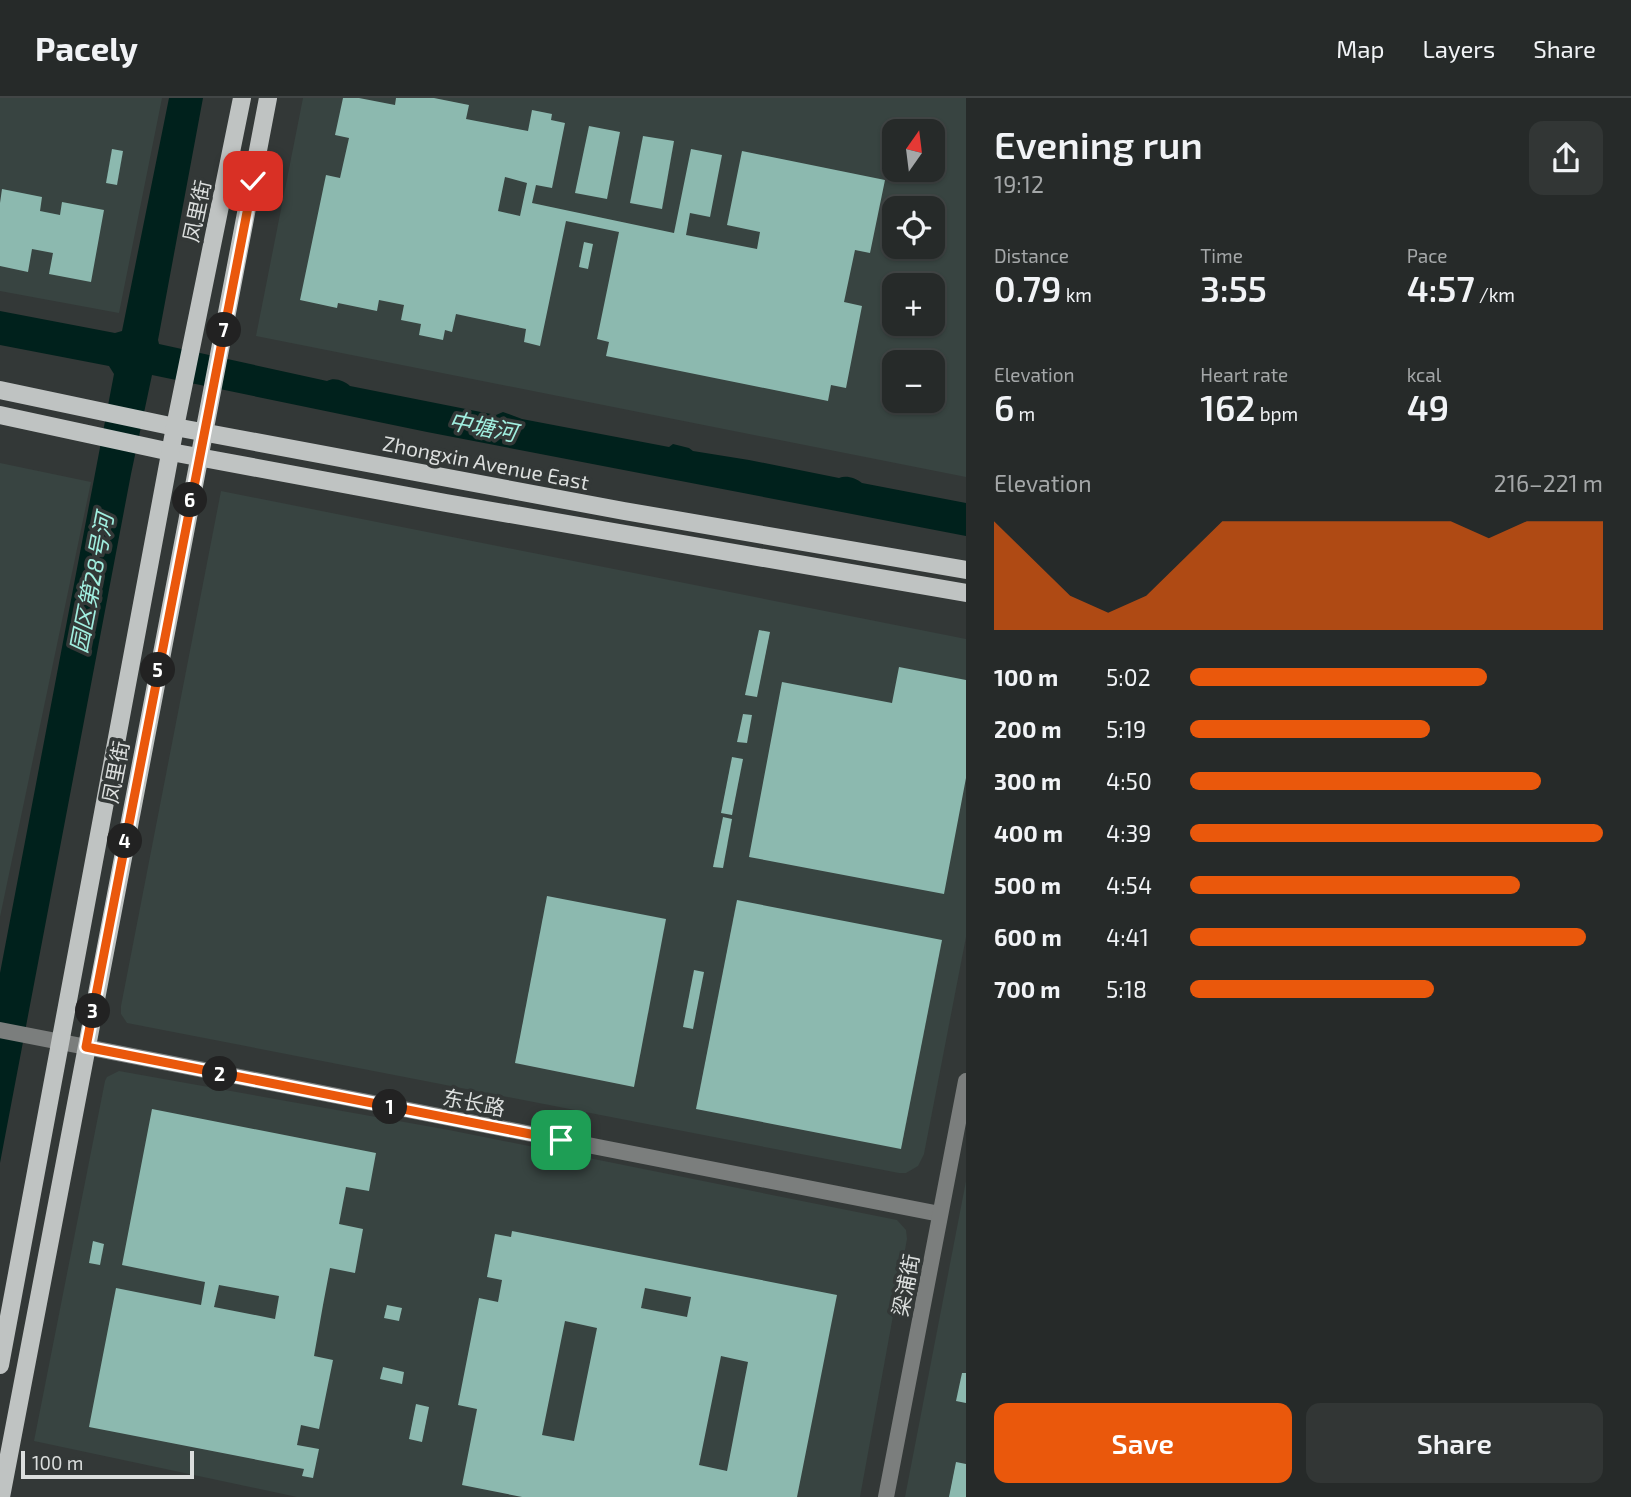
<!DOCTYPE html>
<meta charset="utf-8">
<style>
:root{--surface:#262a29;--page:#323635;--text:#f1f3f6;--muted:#a4a7a8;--line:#424646;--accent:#ea580c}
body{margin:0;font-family:"Exo 2","Noto Sans SC",sans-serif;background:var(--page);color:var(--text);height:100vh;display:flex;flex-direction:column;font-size:26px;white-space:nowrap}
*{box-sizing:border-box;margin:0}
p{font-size:23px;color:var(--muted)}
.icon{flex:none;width:38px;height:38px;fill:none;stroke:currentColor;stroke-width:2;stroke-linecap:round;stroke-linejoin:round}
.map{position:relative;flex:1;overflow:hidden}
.panel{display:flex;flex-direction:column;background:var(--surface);width:665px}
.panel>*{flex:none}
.needle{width:46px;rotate:14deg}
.fabs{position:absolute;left:882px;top:21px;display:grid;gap:14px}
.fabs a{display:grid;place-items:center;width:63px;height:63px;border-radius:14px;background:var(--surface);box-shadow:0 2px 5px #0004,0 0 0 2px var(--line);font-size:35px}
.scale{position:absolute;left:21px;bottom:18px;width:173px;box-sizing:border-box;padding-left:7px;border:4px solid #dbdedd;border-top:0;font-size:19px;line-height:24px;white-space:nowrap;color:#dbdedd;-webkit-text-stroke:5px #333837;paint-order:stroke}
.pin{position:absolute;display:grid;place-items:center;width:60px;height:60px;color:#fff;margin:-30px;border-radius:14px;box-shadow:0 4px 10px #0006}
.km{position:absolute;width:35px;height:35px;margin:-18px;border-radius:50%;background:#222;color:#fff;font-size:19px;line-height:35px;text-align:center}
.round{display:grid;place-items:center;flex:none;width:74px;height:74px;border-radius:14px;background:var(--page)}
.summary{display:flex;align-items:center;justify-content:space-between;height:119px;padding:0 28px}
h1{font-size:38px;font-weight:600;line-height:52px}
.figures{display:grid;grid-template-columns:repeat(3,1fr);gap:10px;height:119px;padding:7px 28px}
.figures div{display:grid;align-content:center}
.figures b{font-size:35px;font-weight:600}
.figures small{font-size:19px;font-weight:400}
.figures p{font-size:19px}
.chart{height:196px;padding:14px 28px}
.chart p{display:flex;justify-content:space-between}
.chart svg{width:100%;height:126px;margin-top:7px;fill:var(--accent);opacity:.7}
.button{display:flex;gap:14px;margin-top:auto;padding:14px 28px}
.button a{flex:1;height:80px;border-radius:14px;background:var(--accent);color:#fff;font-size:28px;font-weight:600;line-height:80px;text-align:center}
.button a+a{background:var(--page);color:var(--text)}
ul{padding:0 28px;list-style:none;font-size:23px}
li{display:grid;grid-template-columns:112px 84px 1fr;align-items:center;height:52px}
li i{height:18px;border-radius:9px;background:var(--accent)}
header{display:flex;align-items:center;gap:42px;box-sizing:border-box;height:98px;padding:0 35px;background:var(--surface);border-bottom:2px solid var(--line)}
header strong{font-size:33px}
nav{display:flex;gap:38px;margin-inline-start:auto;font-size:24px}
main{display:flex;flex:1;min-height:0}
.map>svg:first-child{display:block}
.built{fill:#384441;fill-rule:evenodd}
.water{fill:#00211c}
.building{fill:#8cb9af;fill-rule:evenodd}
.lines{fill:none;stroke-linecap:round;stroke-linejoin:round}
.minor{stroke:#7b7e7d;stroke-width:16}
.major{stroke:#bfc3c2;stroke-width:18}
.route-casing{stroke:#fff;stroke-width:14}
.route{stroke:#ea580c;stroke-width:9}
.labels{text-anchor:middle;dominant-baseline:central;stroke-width:7;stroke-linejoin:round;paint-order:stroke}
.street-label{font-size:21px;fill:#dbdedd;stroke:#333837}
.water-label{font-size:23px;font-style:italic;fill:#a1efe0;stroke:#333837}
</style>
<header>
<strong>Pacely</strong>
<nav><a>Map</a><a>Layers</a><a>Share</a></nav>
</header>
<main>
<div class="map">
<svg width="966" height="1399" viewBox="0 0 966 1399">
<rect width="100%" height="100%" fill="#333837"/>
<g class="built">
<path d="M0,0H162L119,215L0,193Z"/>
<path d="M303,0H966V379L256,238ZM894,33H933V72H894ZM894,110H933V149H894ZM894,187H933V226H894ZM894,264H933V303H894Z"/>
<path d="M0,365L91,384L0,819Z"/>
<path d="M221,393L966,541V839L924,1056L918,1068L906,1075H899L127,925L121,916V908Z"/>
<path d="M119,973L449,1032L897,1122L906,1132L907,1141L860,1399H297L34,1343L105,983L107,979Z"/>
<path d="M966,1083V1399H905Z"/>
</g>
<path class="water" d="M169,0H203L158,242L159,246L327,283C335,279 344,283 350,288L496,317L503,314L522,321L669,349L673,346L689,350L693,353L749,362L839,380C846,377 856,380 862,385L966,405V438L427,334L152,277L131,376L0,1065V875L114,276L109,268L0,247V213L115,235L122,233Z"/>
<g class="building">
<path d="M343,0H359L395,7L396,0H434L469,7L466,21L528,33L532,12L552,16L551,22L565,25L552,90L536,87L532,105L674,135L691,51L722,57L710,119L690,115L686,137L757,151L760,134L727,127L742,53L885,82L870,155L855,152L844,204L862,208L846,290L831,287L828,303L606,258L609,244L597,241L619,134L566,123L540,248L524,244L526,231L456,216L452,234L445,232L443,242L419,237L421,226L401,222L404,207L379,202L377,213L338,205L337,210L300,202L326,77L340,80L349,40L335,37ZM505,79L527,85L520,118L498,113Z"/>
<path d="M589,28L620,34L607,101L575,95Z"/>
<path d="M643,38L674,43L662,111L630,105Z"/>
<path d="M112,51L123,53L117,87L106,85Z"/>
<path d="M2,91L42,99L40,113L60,117L62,104L104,112L91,184L49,176L53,155L32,151L28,174L0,168V105Z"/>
<path d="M584,144L593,146L588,171L579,169Z"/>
<path d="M759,532L770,534L757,599L745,597Z"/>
<path d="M899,569L966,582V680L944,796L749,759L782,584L892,605Z"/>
<path d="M743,616L752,617L747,645L737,644Z"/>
<path d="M732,659L743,661L732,717L721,715Z"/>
<path d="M723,719L732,721L723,770L713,769Z"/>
<path d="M547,798L666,821L634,989L515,965Z"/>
<path d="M737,802L942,842L901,1051L696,1011Z"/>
<path d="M694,872L704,874L693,931L683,929Z"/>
<path d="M152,1011L376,1055L369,1093L346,1089L339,1126L363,1131L355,1175L330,1170L323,1207L314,1258L333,1262L319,1331L301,1327L297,1347L319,1351L313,1380L302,1378L304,1371L89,1329L116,1190L201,1207L205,1184L122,1167ZM219,1187L279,1198L275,1221L214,1209Z"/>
<path d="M512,1133L837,1197L797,1399H522L462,1387L477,1311L458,1307L479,1200L498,1204L502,1182L487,1179L495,1136L511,1139ZM645,1190L691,1199L687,1219L641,1210ZM565,1223L597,1230L574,1343L542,1337ZM721,1258L748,1264L727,1373L699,1367Z"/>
<path d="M93,1143L104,1146L100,1167L89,1165Z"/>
<path d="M387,1207L402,1210L399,1223L384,1220Z"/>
<path d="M383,1269L404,1274L402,1286L380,1281Z"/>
<path d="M962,1275H966V1305L956,1303Z"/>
<path d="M416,1306L429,1309L422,1344L409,1341Z"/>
<path d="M956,1364L966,1366V1399H949Z"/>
</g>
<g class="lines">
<g class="minor">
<path d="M0,932L940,1116"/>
<path d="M886,1399L966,983"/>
</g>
<g class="major">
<path d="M0,292L175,329L624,413L966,472"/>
<path d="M0,317L171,354L446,405L966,495"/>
<path d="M0,1267L175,329L242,0"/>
<path d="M1,1399L268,0"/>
</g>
</g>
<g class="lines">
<defs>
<path id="route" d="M253,83L86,949L561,1042"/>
</defs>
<use href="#route" class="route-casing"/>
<use href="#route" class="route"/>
</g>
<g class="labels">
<g class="street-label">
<text transform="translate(196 113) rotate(-78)">凤里街</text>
<text transform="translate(486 364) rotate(11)">Zhongxin Avenue East</text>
<text transform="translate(115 674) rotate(-79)">凤里街</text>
<text transform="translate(474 1004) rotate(11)">东长路</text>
<text transform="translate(905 1187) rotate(-79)">梁浦街</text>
</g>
<g class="water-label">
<text transform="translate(483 328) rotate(11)">中塘河</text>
<text transform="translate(91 485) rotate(-79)">园区第28号河</text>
</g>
</g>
</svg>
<div class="fabs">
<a><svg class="needle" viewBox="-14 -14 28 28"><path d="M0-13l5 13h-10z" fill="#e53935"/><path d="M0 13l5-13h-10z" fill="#a4a7a8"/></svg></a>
<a><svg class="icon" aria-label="locate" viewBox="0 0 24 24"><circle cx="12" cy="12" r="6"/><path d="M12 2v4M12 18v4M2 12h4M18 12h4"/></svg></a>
<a>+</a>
<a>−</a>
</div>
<div class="scale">100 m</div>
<div class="pin" style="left:561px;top:1042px;background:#1e9e55"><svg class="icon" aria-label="arrive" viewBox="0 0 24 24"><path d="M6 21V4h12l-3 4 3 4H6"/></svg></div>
<div class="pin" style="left:253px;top:83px;background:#d93025"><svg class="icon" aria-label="check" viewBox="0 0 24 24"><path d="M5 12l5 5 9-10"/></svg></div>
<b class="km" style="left:390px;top:1009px">1</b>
<b class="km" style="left:220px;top:976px">2</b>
<b class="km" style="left:93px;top:913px">3</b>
<b class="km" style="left:125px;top:743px">4</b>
<b class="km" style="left:158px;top:572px">5</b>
<b class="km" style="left:190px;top:402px">6</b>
<b class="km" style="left:224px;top:232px">7</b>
</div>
<section class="panel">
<div class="summary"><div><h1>Evening run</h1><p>19:12</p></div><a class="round"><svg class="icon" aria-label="share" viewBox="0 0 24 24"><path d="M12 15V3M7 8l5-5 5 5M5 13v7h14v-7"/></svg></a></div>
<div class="figures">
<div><p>Distance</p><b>0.79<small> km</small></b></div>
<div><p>Time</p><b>3:55</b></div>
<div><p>Pace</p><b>4:57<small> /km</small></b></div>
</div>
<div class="figures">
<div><p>Elevation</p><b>6<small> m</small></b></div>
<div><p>Heart rate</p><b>162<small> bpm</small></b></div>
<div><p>kcal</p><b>49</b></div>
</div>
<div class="chart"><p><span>Elevation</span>216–221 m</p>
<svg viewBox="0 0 160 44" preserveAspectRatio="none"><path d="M0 44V6L10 19L20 32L30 38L40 32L50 19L60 6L70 6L80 6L90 6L100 6L110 6L120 6L130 12L140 6L150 6L160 6V44z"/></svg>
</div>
<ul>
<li><b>100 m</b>5:02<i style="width:72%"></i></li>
<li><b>200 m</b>5:19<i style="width:58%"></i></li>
<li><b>300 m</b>4:50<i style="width:85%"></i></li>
<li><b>400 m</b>4:39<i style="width:100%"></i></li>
<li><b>500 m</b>4:54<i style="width:80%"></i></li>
<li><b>600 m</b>4:41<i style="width:96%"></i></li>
<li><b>700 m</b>5:18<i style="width:59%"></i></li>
</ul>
<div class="button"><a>Save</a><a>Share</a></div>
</section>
</main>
